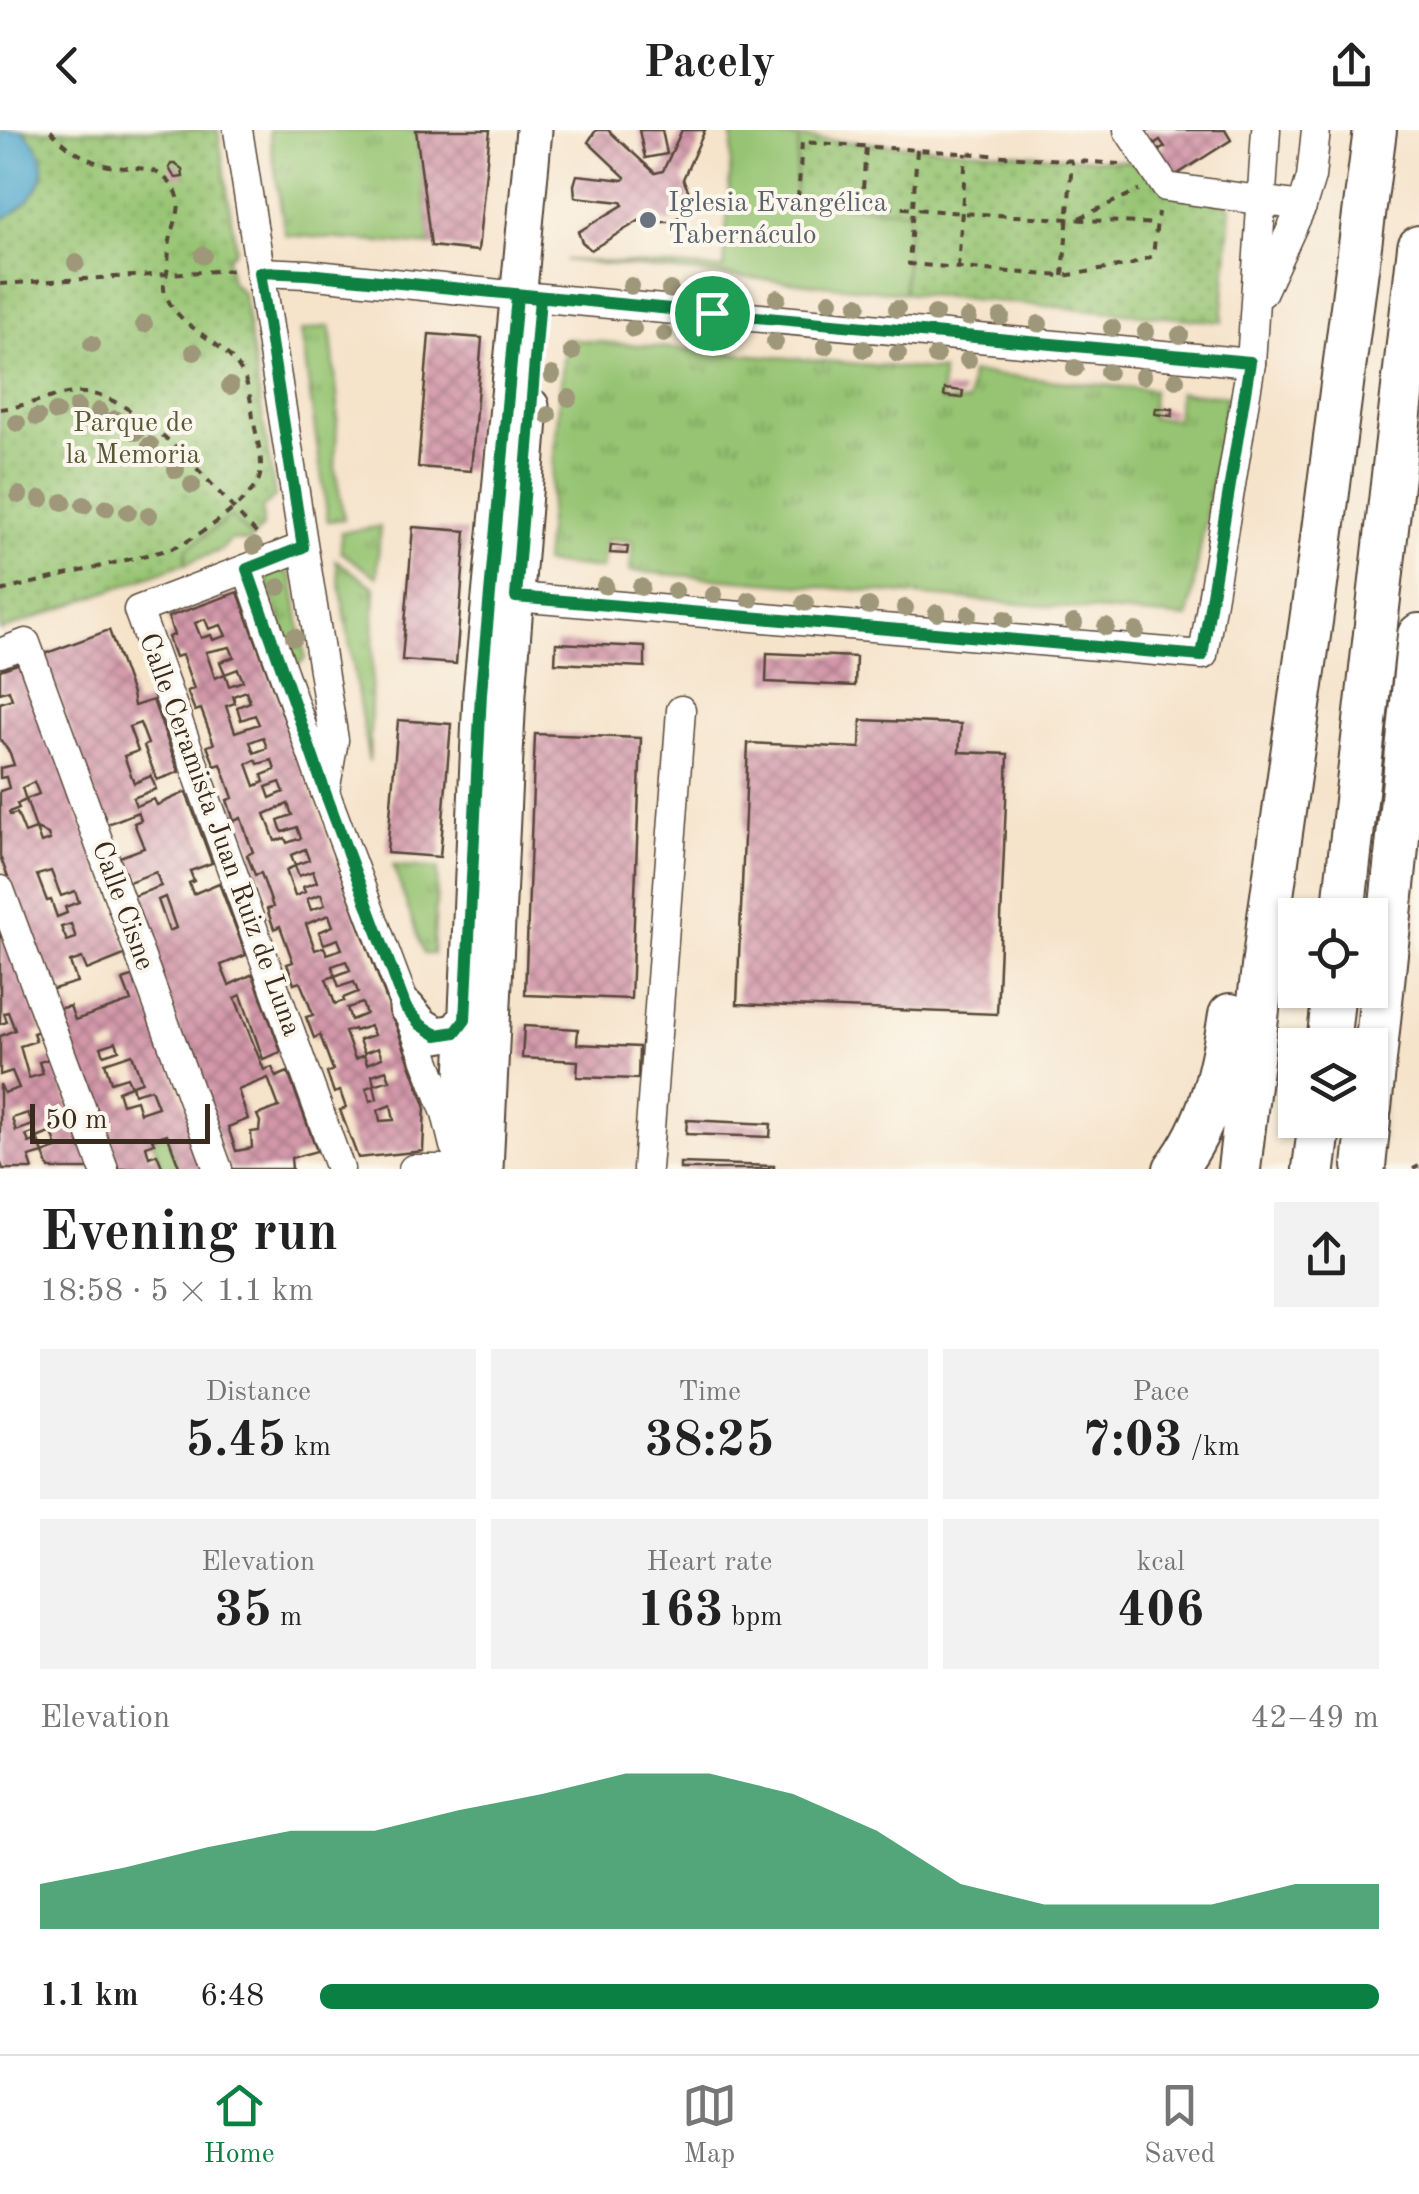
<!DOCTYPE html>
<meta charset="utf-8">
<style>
:root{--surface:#fff;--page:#f2f2f2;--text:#222;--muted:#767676;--line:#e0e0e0;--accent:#0b8043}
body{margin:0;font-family:"Old Standard TT",serif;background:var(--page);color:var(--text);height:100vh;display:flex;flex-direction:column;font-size:38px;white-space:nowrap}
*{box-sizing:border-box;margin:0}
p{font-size:32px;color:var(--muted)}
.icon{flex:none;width:55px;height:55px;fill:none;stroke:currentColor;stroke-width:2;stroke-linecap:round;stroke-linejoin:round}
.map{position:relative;height:1039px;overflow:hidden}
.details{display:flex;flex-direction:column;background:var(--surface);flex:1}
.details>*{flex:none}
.controls{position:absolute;left:1278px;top:768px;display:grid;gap:20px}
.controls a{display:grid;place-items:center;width:110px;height:110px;border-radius:0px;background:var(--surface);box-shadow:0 2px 8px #0004;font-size:50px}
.scale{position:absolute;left:30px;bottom:25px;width:180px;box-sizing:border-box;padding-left:10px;border:5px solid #3b2a1e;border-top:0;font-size:28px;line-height:35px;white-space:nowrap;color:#3b2a1e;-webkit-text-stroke:8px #fbf7ec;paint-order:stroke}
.pin{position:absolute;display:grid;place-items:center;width:85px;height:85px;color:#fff;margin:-42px;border:5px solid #fff;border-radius:50%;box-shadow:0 2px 10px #0007}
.round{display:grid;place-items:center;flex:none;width:105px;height:105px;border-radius:0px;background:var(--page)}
.head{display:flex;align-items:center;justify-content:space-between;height:170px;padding:0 40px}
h1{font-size:55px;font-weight:800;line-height:75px}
.metrics{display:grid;grid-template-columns:repeat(3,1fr);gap:15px;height:170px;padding:10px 40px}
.metrics div{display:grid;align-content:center;border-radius:0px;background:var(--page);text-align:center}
.metrics b{font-size:50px;font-weight:800}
.metrics small{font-size:28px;font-weight:400}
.metrics p{font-size:28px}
.chart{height:280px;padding:20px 40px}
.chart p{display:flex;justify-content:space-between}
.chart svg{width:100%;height:180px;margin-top:10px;fill:var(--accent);opacity:.7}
ul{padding:0 40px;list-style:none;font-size:32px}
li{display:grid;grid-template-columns:160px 120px 1fr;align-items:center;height:75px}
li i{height:25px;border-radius:12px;background:var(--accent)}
header{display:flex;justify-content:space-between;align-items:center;height:130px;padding:0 40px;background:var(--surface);font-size:45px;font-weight:800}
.tab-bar{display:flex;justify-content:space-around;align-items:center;height:140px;border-top:2px solid var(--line);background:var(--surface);font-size:28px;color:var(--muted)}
.tab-bar a{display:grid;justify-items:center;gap:5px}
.tab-bar .active{color:var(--accent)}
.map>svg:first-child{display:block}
.grass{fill:url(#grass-tufts);stroke:#687748;stroke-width:2.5}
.park{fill:url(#park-dots);stroke:#687748;stroke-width:2.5}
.garden{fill:#96c472;stroke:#687748;stroke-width:2.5}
.water{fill:#50a8cd;stroke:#466976;stroke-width:2.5}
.building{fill:url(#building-cross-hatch);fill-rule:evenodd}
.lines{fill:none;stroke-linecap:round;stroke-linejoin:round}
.minor-casing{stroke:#574638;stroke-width:31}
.major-casing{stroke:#574638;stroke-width:39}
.highway-casing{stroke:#574638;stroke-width:46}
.path{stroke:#574638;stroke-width:4;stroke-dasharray:8 8;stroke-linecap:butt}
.minor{stroke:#fff;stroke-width:28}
.major{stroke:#fff;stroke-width:35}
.highway{stroke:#fff;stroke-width:42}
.tree{fill:#9e9779}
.route-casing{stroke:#fff;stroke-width:20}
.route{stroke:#0b8043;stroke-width:12}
.worship-dot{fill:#6b7280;stroke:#fbf7ec;stroke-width:4}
.labels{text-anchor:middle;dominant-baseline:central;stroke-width:8;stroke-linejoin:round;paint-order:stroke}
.worship-label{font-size:28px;fill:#5b616d;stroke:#fbf7ec;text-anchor:start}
.park-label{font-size:28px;fill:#565837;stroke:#fbf7ec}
.street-label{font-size:28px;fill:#3b2a1e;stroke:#fbf7ec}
</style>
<header><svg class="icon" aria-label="back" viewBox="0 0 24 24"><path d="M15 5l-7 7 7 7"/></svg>Pacely<svg class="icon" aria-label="share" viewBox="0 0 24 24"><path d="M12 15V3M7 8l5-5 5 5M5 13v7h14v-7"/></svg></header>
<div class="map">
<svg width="1419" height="1039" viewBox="0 0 1419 1039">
<defs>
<pattern id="grass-tufts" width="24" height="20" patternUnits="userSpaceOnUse" patternTransform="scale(2.5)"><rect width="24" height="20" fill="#96c472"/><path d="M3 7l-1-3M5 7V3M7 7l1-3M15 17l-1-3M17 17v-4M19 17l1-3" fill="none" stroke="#7c9f5d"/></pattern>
<pattern id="park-dots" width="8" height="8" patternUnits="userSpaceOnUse" patternTransform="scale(2.5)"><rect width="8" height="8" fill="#96c472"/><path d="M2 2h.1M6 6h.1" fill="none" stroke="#7c9f5d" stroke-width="1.8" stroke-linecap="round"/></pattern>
<pattern id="building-cross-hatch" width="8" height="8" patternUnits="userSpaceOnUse" patternTransform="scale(2.5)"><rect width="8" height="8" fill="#d398aa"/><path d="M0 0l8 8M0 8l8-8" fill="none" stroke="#ac7c8a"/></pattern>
</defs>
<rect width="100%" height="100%" fill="#fbf7ec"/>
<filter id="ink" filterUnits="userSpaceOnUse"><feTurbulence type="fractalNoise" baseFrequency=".01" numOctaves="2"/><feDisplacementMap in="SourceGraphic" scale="20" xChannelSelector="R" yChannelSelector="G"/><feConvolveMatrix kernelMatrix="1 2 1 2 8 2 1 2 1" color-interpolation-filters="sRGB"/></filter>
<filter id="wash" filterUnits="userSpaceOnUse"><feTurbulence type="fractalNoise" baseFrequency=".0048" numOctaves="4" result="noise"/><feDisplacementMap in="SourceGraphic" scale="40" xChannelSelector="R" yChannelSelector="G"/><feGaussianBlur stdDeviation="2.25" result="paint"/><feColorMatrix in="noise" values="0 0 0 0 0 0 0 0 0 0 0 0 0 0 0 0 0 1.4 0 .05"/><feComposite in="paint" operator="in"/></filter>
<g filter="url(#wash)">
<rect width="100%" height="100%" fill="#f5e3ca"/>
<g class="grass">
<path d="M269,0H416L431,116L285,105Z"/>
<path d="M330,196L338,273L335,338L344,389L328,391L301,201Z"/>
<path d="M565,209L942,241L941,271L968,272L971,243L1153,260L1151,288L1176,289L1179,262L1227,266L1188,488L630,441L633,411L606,410L602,439L544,433Z"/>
<path d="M380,397L377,447L341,422V402Z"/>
<path d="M336,430L375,458L369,632Z"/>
<path d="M280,439L288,442L293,452L305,529L300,533L295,530L265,446Z"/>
<path d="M393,735L438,739L433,824H424Z"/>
<path d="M167,1004L180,1039H163L152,1009Z"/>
</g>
<g class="park">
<path d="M0,0H218L236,119L227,129L231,152L243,163L275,367L262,378L263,396L249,412L231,409L221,420L0,501Z"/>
<path d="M733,3L1136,32L1231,77L1222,192L904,163V152L724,139Z"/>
</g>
<g class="garden">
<path d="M733,3L799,8L794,73L909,81L904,163L565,130L724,139Z"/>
<path d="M231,387L252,408L249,412L231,409L221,420L185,434L187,419Z"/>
</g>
<path class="water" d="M0,0H23C28,6 35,13 38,19C55,49 25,79 0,90Z"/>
<g id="blocks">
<g class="building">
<path d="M416,0H490L478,121L431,116Z"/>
<path d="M596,0H608L655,43L663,41L682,0H705L683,49L690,64L687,79L683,85L669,92H661L647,86L591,120L582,112L578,102L623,75L621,72L575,67L574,55L577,45L624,50L625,47L588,12Z"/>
<path d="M639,0H662L667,24L645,28Z"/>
<path d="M1143,0H1225L1231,10L1173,47L1156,22L1165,17L1160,10L1152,15Z"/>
<path d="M171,34H175L182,39L183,47L176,48L173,45L169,38Z"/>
<path d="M429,204L482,208L471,341L418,337Z"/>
<path d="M945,259L963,261L962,268L944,266Z"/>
<path d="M1156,278L1173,279L1172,286L1155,284Z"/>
<path d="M413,397L466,401L456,534L402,530Z"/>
<path d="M611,415L628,417L627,424L610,423Z"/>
<path d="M238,462L425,975L423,1021L358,1028L340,980L346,978L340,961L334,963L327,943L333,940L320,905L314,908L306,887L313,885L307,869L300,852L294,854L287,834L293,832L280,796L274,799L267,779L273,777L261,743L255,745L247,725L253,722L247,706L241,688L234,691L227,670L233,668L221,634L215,636L207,616L214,614L201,579L195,581L187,561L194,559L182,525L175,527L168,507L174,505L168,487ZM205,489L209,499L221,495L226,506L213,510L211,505L201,508L195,493ZM230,517L234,527L220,532L225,544L238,539L243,551L229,556L225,544L215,548L206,522ZM246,561L250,572L237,577L241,590L255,585L259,594L235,602L226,576L235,573L233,566ZM263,607L267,618L254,623L250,612ZM256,630L258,634L272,630L275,640L262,645L264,652L255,656L247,634ZM280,652L284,662L270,668L266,657ZM288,674L292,685L278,690L281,699L283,702L297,697L301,708L287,713L285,708L275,711L265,684ZM305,719L309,730L295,735L291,725ZM295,736L299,746L313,741L317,752L303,757L305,762L295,766L286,740ZM321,764L325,775L311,780L307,769ZM329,785L333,796L319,802L324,814L338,809L342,819L327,824L324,817L315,820L306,794ZM346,831L350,840L335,846L339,857L354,852L358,862L343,868L344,871L335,874L326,849L335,846L332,836ZM362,873L366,884L351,890L347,878ZM370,896L374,905L359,910L364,923L378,918L382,928L367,934L364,925L355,929L345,902L354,899L355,901ZM386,940L390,950L374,955L372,945ZM374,955L377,969L370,971L366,958ZM391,975L394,990L380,991L378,980Z"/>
<path d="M109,500L132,564L134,576L153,570L179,642L157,650L144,616L148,614L140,593L129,597L138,621L124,626L134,653L151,646L156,659L133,668L136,676L154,669L157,675L186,662L212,733L190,741L194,751L189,753L193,764L219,753L246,825L221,835L222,838L229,855L253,844L281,922L263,929L241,865L235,868L264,940L272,937L276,947L288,942L317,1021L291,1028L292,1039H230L131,767L161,756L156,742L126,753L117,728L144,718L134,693L141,690L138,682L105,695L44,524ZM165,767L176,798L169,801L158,770ZM268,948L279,977L257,985L260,992L259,1001L251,1002L252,1018L236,1021L228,997L248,989L238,960Z"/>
<path d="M556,513L645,517V537L555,533Z"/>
<path d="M767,523L856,527L855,556L766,552Z"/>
<path d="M23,532L129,823L87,840L82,828L70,832L77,852L50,860L0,726V661L9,658L6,647L0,648V638L14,635L10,623L0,609V573L12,569L9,560L0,563V540ZM34,652L39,664L26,669L36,699L25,703L17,683L10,685L9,682L19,678L17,674L26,670L22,658ZM36,699L48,704L50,710L41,713ZM51,741L61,766L75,761L79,772L65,777L67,783L57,787L51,770L47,771L37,745ZM71,794L76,808L67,811L61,797Z"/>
<path d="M398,590L451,594L440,727L387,723Z"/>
<path d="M861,590L961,594L959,622L1008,624L997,884L737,874L748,613L860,618Z"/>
<path d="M535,604L641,608L631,869L525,865Z"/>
<path d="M0,788L42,900L33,903L36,911L20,916L29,948L43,944L39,932L52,928L93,1039H49L43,1023L29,1027L33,1039H3L0,1031V954L4,963L19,958L12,941L0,945V906L15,900L8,882L4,883L7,892L0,894ZM28,983L33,995L16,1001L12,988ZM35,1002L37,1008L52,1002L57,1018L43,1023L38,1010L29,1013L26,1005Z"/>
<path d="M137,845L208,1039H180L167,1004L152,1009L154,1013L146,1016L149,1027L157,1024L163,1039H116L57,879L70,876L75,890L131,871L123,850ZM116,912L119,920L104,925L101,917ZM132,924L142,952L132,955L134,964L151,959L158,977L140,983L136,970L122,974L118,961L131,956L127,947L111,952L105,933Z"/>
<path d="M524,896L578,899L577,914L639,917L638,949L577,947L578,931L522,928Z"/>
<path d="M687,990L771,994L770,1007L686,1004Z"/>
<path d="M680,1033L774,1036V1039H680Z"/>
</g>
</g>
</g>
<g filter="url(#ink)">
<use href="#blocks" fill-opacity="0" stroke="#574638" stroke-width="2.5"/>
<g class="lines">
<defs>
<g id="minor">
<path d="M238,0L334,610L325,662"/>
<path d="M1128,0L1166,57L1302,76"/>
<path d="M260,142L307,144L500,164L1251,233"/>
<path d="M1262,163L1302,76L1311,47L1316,0"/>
<path d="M303,417L138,480L340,1039"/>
<path d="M247,439L325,662L446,983L454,1016"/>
<path d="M516,467L1203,525L1251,233L1266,0"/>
<path d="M0,523L26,513L218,1039"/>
<path d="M0,760L104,1039"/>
<path d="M413,1039H446"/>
<path d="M647,1039L681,580"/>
</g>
<g id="major">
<path d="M407,878L421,895L437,905L456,902L465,890"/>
<path d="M460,1039L481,563L534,0"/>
<path d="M485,1039L508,563L531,276"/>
</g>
<g id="highway">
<path d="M1343,785L1419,117"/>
<path d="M1328,915L1334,860"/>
<path d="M1370,978L1419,505"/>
<path d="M1364,1036L1369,990"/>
<path d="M1175,1039C1210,994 1221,940 1230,885"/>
<path d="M1239,1039L1269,787L1314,470L1375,0"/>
<path d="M1314,1039L1320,990"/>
</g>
</defs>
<use href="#minor" class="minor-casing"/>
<use href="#major" class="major-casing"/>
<use href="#highway" class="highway-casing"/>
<g class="path">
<path d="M917,20L909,134L1063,146L1130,135L1153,126L1158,82"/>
<path d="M1120,34L802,12L798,69L962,83L1157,94"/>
<path d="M862,74L866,16"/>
<path d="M1079,88L1139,60"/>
<path d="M958,138L966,23"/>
<path d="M1063,146L1072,31"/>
<path d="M0,154L234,140"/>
<path d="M0,279C25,277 50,265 76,263C139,258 219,366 260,407"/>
<path d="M0,461L171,419C194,410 250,372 259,349C265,332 256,306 253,288C251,272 249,252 239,238C220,208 178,199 165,163C162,156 166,149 167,142C169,132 168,121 170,111C174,91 187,72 171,54C152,33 137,40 115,37C90,34 66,18 50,0"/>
<path d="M1413,1039L1419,1036"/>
</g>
<use href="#minor" class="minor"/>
<use href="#major" class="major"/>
<use href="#highway" class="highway"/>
</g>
<g class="tree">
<circle cx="203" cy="125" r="9"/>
<circle cx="76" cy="133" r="9"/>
<circle cx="631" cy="156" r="9"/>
<circle cx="670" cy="160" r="9"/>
<circle cx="704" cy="161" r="9"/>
<circle cx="741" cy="166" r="9"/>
<circle cx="777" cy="168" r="9"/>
<circle cx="830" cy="171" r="9"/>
<circle cx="858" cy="175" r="9"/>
<circle cx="897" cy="179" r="9"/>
<circle cx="935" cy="184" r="9"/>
<circle cx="1001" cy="187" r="9"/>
<circle cx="968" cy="188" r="9"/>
<circle cx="144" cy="194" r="9"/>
<circle cx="1039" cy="194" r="9"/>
<circle cx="1112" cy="198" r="9"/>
<circle cx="633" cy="199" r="9"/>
<circle cx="1146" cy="202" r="9"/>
<circle cx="664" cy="204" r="9"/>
<circle cx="1180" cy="205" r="9"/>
<circle cx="702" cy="206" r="9"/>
<circle cx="735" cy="209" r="9"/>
<circle cx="775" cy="212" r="9"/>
<circle cx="92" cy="214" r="9"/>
<circle cx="825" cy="216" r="9"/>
<circle cx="864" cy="219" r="9"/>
<circle cx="194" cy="222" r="9"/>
<circle cx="572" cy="222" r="9"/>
<circle cx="898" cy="224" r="9"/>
<circle cx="936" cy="226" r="9"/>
<circle cx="968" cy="230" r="9"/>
<circle cx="1075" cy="238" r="9"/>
<circle cx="1108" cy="242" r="9"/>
<circle cx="552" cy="245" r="9"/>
<circle cx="1143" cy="246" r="9"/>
<circle cx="1176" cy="250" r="9"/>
<circle cx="230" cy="256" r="9"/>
<circle cx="569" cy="268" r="9"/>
<circle cx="77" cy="277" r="9"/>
<circle cx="99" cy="281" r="9"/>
<circle cx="56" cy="282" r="9"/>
<circle cx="548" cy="285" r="9"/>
<circle cx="37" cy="287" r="9"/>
<circle cx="115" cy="289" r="9"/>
<circle cx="17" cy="293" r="9"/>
<circle cx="136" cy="302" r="9"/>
<circle cx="150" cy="315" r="9"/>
<circle cx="176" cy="340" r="9"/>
<circle cx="192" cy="355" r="9"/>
<circle cx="19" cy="365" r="9"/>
<circle cx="41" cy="369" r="9"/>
<circle cx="63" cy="372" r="9"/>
<circle cx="84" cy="375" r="9"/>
<circle cx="106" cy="378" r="9"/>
<circle cx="128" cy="382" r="9"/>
<circle cx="149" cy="385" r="9"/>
<circle cx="254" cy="416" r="9"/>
<circle cx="605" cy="456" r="9"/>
<circle cx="279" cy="457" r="9"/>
<circle cx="641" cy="457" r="9"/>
<circle cx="675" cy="461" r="9"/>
<circle cx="714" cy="465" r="9"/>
<circle cx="750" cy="470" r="9"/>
<circle cx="805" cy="473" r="9"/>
<circle cx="869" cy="476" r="9"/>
<circle cx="905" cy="478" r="9"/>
<circle cx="937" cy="483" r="9"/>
<circle cx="969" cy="484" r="9"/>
<circle cx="1005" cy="489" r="9"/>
<circle cx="1074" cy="493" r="9"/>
<circle cx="1106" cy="497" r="9"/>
<circle cx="1136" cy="501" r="9"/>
<circle cx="294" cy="507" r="9"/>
</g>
</g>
<g class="lines" filter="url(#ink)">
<defs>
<path id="route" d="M712,183L307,144L260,142L303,417L247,439L325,662L406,878L421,895L437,905L456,902L465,890L481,563L517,166L540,168L516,467L1202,526L1250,232L712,183"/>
</defs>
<use href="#route" class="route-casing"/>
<use href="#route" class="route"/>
</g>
<circle class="worship-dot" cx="648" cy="90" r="10"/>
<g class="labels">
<g class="worship-label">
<text x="668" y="74">Iglesia Evangélica<tspan x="668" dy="32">Tabernáculo</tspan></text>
</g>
<g class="park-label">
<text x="133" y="294">Parque de<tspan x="133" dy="32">la Memoria</tspan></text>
</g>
<g class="street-label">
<text transform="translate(219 705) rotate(70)">Calle Ceramista Juan Ruiz de Luna</text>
<text transform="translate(122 776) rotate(70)">Calle Cisne</text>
</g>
</g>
</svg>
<div class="controls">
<a><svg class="icon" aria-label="locate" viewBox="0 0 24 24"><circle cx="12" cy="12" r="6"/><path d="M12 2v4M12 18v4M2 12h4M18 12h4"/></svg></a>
<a><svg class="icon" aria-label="layers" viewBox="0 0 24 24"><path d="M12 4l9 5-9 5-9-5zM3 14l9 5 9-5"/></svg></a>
</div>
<div class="scale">50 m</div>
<div class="pin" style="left:712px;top:183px;background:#1e9e55"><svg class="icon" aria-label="arrive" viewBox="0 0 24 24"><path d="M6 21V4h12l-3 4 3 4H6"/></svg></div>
</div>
<section class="details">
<div class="head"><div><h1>Evening run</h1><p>18:58 · 5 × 1.1 km</p></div><a class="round"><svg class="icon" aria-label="share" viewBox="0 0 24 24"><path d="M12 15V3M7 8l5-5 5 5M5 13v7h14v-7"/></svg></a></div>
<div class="metrics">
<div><p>Distance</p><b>5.45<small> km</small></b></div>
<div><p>Time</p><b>38:25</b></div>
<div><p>Pace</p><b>7:03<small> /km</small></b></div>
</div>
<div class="metrics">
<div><p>Elevation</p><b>35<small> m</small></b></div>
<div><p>Heart rate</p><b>163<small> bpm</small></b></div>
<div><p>kcal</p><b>406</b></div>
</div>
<div class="chart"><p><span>Elevation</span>42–49 m</p>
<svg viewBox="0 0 160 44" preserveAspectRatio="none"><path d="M0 44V33L10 29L20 24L30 20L40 20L50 15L60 11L70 6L80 6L90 11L100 20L110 33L120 38L130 38L140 38L150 33L160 33V44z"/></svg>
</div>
<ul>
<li><b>1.1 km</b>6:48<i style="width:100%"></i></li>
</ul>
</section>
<nav class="tab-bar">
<a class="active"><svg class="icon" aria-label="home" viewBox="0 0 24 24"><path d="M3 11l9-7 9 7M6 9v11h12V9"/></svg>Home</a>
<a><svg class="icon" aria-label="map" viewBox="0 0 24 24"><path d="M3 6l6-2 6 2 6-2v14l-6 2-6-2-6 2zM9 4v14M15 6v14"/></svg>Map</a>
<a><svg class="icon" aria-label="saved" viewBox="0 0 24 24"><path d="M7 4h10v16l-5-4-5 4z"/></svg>Saved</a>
</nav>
